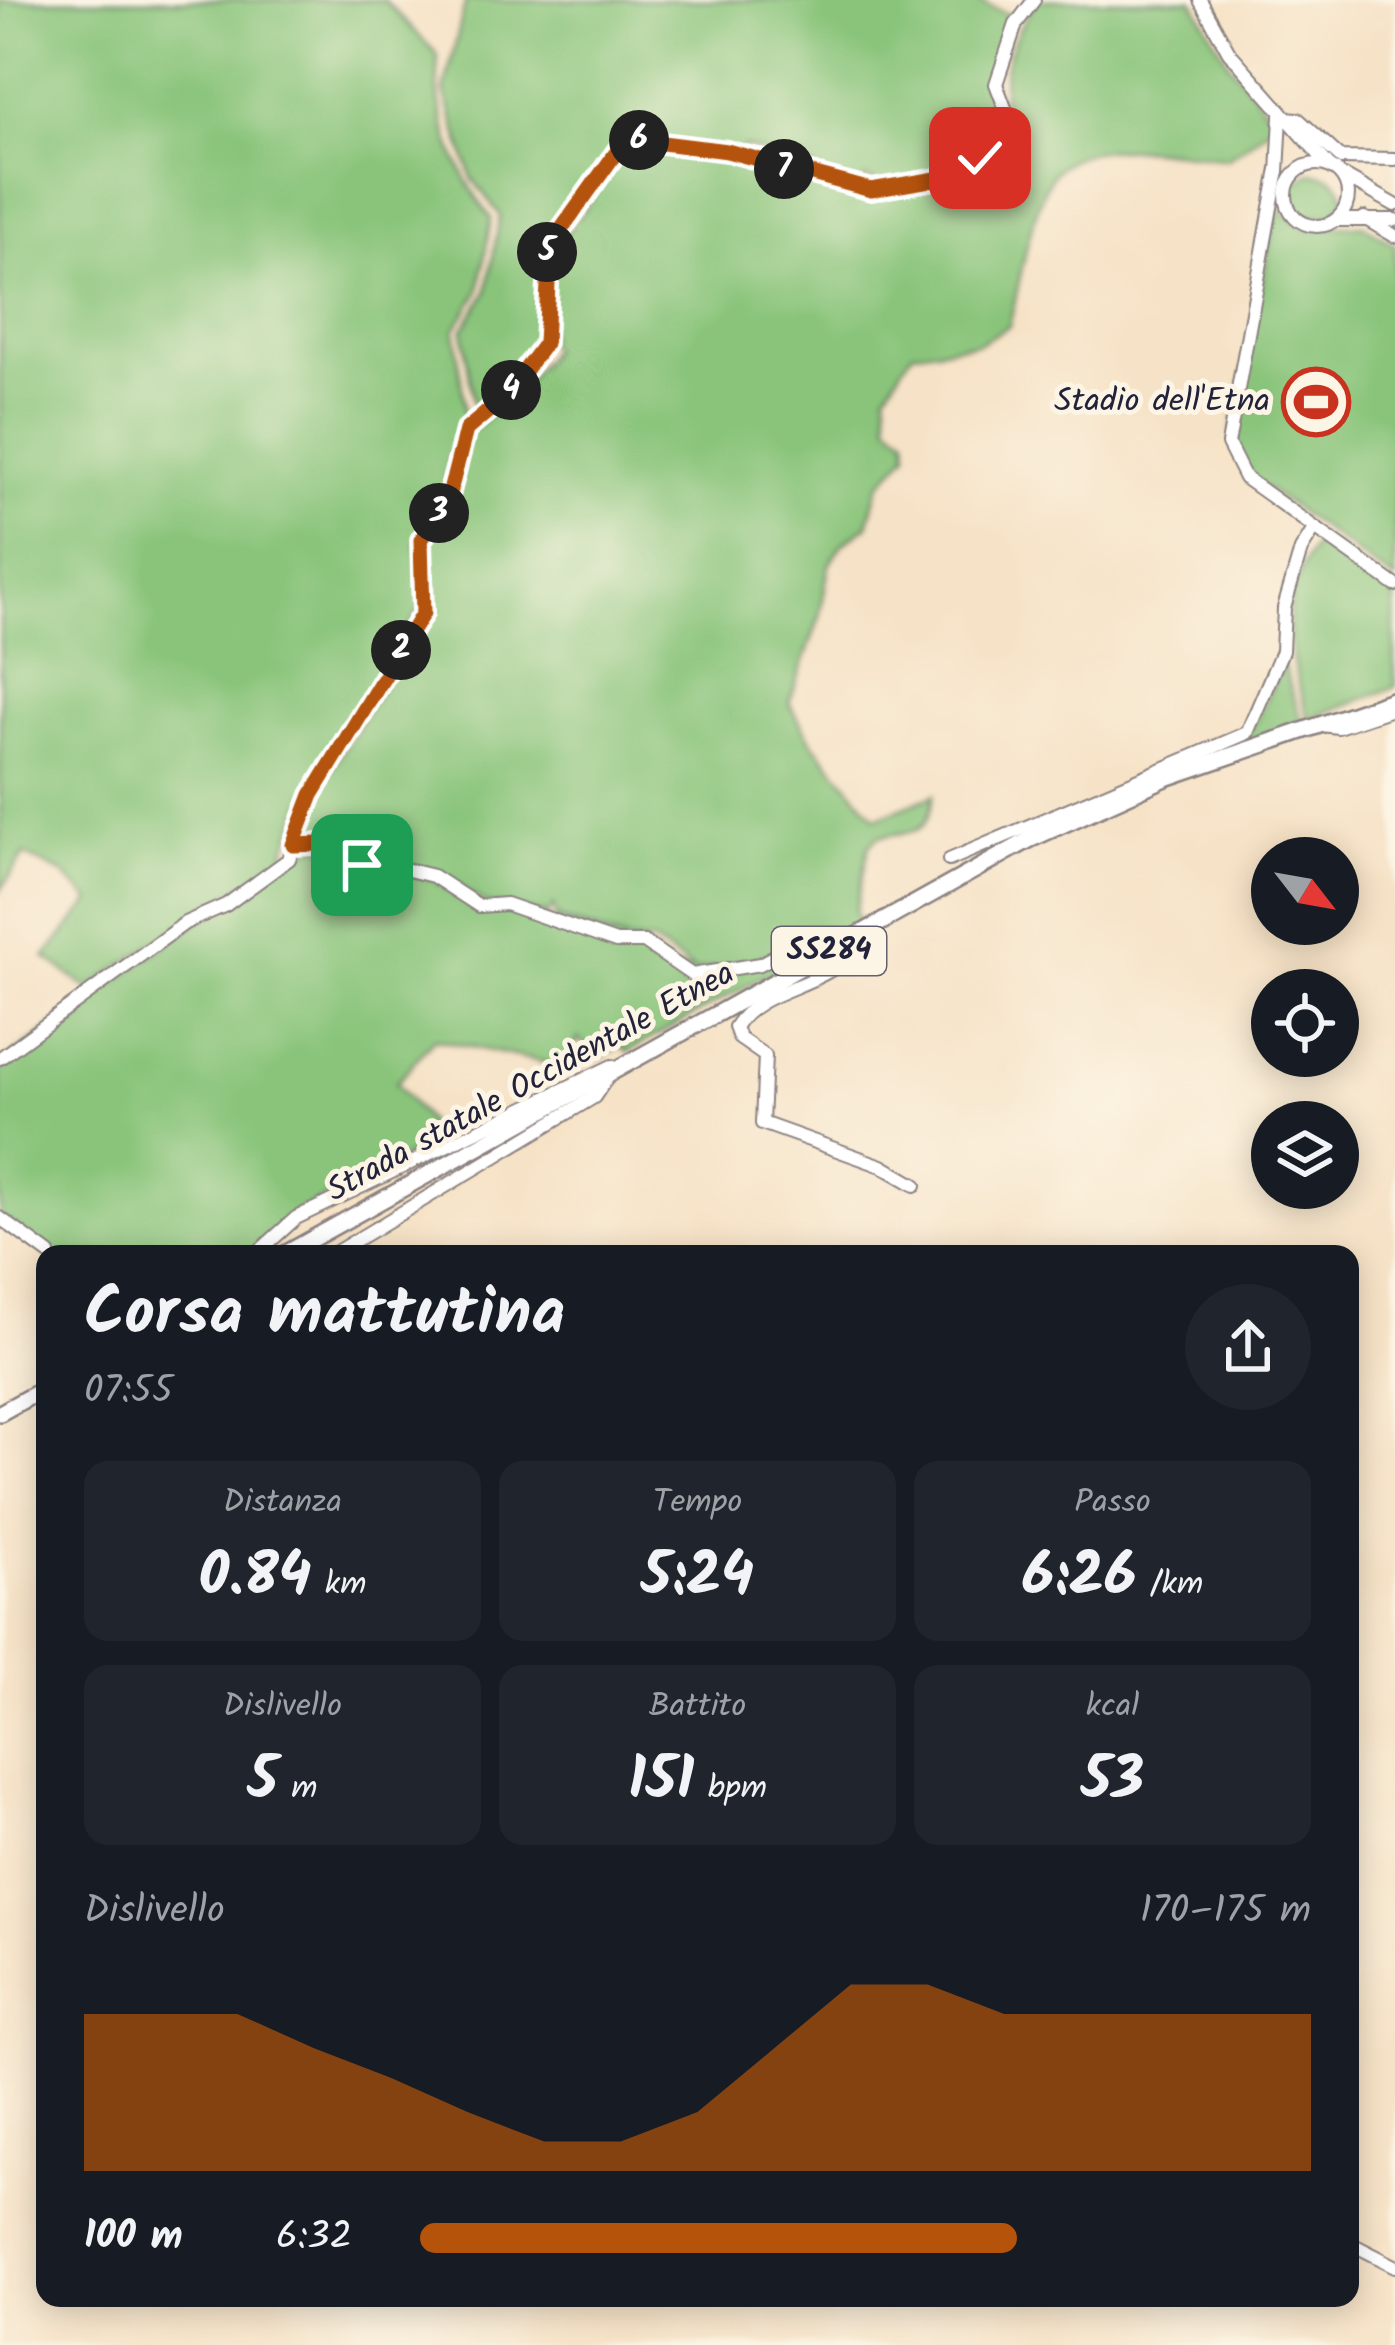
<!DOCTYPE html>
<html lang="it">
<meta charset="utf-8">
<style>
:root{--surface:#171b24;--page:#20242c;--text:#f1f3f6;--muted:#9ea1a6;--accent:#b45309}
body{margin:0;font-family:Kalam,sans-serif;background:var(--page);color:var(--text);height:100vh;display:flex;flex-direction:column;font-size:45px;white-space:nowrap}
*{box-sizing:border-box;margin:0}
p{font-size:39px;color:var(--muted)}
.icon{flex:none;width:66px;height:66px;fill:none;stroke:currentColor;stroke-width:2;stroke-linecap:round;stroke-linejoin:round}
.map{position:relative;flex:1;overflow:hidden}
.side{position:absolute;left:36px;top:1245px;width:1323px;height:1062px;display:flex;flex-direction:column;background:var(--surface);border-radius:24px;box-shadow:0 6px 30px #0003}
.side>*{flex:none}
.needle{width:78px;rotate:121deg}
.controls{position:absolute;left:1251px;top:837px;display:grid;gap:24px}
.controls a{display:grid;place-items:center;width:108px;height:108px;border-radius:50%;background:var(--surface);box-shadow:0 6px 30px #0003;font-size:60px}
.pin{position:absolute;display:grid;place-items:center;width:102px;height:102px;color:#fff;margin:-51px;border-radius:24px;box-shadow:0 6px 18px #0006}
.km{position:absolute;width:60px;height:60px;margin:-30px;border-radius:50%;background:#222;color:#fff;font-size:33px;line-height:60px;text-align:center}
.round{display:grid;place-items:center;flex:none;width:126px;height:126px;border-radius:63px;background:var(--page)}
.headline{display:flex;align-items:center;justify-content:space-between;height:204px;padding:0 48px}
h1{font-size:66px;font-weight:600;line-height:90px}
.figures{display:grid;grid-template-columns:repeat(3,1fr);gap:18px;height:204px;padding:12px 48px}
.figures div{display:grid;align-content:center;border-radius:24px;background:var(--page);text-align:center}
.figures b{font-size:60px;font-weight:600}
.figures small{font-size:33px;font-weight:400}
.figures p{font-size:33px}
.chart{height:336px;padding:24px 48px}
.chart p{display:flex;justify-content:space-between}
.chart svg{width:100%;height:216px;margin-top:12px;fill:var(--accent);opacity:.7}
ul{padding:0 48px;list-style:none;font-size:39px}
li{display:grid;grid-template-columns:192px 144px 1fr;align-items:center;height:90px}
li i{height:30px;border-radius:15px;background:var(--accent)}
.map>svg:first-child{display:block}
.green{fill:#89c47a;stroke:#56735a;stroke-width:3}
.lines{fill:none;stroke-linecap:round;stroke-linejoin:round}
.minor-casing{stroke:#8c8280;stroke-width:16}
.major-casing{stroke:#8c8280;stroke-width:20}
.minor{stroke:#fff;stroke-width:12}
.major{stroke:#fff;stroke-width:15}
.route-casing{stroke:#fff;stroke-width:24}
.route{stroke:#b45309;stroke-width:15}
.labels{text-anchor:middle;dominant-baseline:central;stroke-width:10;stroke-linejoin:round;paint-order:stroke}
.shield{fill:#fcf5e5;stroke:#63616e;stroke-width:3}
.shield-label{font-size:30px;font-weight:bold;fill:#22223b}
.poi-label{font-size:33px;fill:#22223b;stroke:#fcf5e5;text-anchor:end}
.street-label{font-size:33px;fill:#22223b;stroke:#fcf5e5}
</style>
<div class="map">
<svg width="1395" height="2345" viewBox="0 0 1395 2345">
<rect width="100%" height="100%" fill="#fcf5e5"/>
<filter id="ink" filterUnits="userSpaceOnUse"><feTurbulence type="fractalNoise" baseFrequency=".00833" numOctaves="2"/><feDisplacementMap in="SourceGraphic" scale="24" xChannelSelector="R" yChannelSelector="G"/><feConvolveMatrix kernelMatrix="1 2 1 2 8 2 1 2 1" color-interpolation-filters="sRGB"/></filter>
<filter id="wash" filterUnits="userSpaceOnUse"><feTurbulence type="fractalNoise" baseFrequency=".004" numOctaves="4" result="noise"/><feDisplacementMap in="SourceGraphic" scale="48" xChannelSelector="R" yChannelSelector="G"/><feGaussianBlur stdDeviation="2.7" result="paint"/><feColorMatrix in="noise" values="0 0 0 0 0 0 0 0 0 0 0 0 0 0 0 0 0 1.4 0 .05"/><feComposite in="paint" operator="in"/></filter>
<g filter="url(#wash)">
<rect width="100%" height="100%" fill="#f6e2c6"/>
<g class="green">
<path d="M0,0H384L438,55C433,113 456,172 491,218L479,292L455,329L466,422L449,461L442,501L416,542L422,605L307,792L281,863C212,900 153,944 88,989L45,957L91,901L62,873L24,855L0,891Z"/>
<path d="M466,0H974L1015,17L991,80L1005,131L963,169L876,186L875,181L865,178L863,185L745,147L740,151L622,141L547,242L541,341L501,397L475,415L463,329L487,292L500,215L472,178L444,91Z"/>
<path d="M1037,0H1193L1230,65L1277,122L1227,159C1182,154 1075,130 1049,180C1029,218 1020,283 1009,326L979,343L912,352L886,393L889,424L907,437L908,453L879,485L868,525L842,544L829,565L820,616L789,703L812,742L876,818L934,795C925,840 917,828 878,837L869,846L855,912L860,923L834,937L823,932L766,958L696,971L652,942L629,941L556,917L553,906L548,914L486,904L440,875L356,862L339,847L301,842L316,796L426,615H433L426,543L468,434L503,404L507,407L552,349L547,345L550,256L631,144L660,146L665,153L666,148L743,158L847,191L873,192L943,181L1008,141C997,82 1002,51 1037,0Z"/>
<path d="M1309,173C1328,173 1343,181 1345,201L1334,215H1302L1288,193L1290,186Z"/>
<path d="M1277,207L1304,228L1364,225L1395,245V581L1252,478L1234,448L1232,432Z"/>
<path d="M1319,539L1395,590V687L1309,719C1288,655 1273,602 1319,539Z"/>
<path d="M1283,665L1302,721L1244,743Z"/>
<path d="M318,846L346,861L345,870L373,866L433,879L477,908L503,906L642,945L676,968L716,974L814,937L828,941L627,1052L621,1045L600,1058L578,1039L565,1067L434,1039L396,1083L442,1139L300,1211L249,1254H52L0,1216V1064L296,852Z"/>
</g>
</g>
<g filter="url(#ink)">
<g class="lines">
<defs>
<g id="minor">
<path d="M1200,0L1229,52L1331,168"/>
<path d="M1285,118L1298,119L1341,158L1395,159"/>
<circle cx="1317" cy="195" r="31"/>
<path d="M1278,169L1228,444L1245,478L1395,585"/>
<path d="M1278,173L1281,116"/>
<path d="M1344,176L1395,205"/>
<path d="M1364,218L1395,236"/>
<path d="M1338,220H1395"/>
<path d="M1321,725L1338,727L1395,708"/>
<path d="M293,845L321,844L357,865L384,864L433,876L479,906L506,904L616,942H644L692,975L760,964L813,935L829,939"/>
<path d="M949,860L1247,733L1282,651L1284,608L1301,550L1314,529"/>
<path d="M838,954L837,966C805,989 756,993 735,1027L739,1038L765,1056L762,1123L882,1166L915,1185"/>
<path d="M0,1058L185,923L226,905L289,859L312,795L423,613L421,540L447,503L454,459L467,430L504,398L545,343L547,251L618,150L638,140L727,151L871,190L954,176L995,152L1007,137L1010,121L996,84L1016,24L1034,0"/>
<path d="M0,1218L49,1254"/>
<path d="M256,1254L296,1218L612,1066"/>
<path d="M333,1254L594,1097L610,1073"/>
<path d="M1350,2243L1395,2266"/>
</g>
<g id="major">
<path d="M285,1254L1029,840L1166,778L1395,699"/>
<path d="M0,1413L45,1388"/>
</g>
</defs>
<use href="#minor" class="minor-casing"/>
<use href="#major" class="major-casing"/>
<use href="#minor" class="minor"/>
<use href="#major" class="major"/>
</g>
</g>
<g class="lines" filter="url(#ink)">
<defs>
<path id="route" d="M362,865L321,844L293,845L312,795L423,613L421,540L447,503L466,430L504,398L545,343L550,245L618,150L638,140L727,151L871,190L954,176L980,158"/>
</defs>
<use href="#route" class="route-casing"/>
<use href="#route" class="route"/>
</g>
<defs>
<symbol id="stadium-ring" viewBox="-11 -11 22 22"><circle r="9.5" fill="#fcf5e5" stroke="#c8321e" stroke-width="1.5"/><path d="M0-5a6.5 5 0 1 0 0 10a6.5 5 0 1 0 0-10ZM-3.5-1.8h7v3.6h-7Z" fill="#c8321e"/></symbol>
</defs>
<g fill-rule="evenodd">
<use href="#stadium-ring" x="1278" y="364" width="76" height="76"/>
</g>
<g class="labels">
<rect class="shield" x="772" y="927" width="114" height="48" rx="9"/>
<g class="shield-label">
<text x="829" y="951">SS284</text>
</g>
<g class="poi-label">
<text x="1270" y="402">Stadio dell'Etna</text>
</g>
<g class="street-label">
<text transform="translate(531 1083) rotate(-29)">Strada statale Occidentale Etnea</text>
</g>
</g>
</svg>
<div class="controls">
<a><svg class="needle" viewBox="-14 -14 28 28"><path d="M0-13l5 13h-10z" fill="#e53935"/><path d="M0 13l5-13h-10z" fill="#9ea1a6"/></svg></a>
<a><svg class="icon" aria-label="locate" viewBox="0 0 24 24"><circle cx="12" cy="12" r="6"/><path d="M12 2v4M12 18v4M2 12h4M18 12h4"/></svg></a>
<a><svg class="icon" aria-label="layers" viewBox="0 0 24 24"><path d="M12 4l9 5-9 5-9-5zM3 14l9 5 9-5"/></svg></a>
</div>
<div class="pin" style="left:362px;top:865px;background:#1e9e55"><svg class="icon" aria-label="arrive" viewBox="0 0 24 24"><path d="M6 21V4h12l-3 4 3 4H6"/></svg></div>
<div class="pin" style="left:980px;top:158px;background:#d93025"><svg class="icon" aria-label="check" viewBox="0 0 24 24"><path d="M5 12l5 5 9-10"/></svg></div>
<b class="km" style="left:401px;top:650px">2</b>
<b class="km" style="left:439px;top:513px">3</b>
<b class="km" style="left:511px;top:390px">4</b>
<b class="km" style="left:547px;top:252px">5</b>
<b class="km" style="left:639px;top:140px">6</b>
<b class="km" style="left:784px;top:169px">7</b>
<section class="side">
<div class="headline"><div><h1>Corsa mattutina</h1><p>07:55</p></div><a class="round"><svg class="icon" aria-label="share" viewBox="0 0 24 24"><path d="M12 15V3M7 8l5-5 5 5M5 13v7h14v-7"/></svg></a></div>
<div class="figures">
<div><p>Distanza</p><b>0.84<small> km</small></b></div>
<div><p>Tempo</p><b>5:24</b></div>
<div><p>Passo</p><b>6:26<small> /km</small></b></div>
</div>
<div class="figures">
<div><p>Dislivello</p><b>5<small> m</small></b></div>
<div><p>Battito</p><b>151<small> bpm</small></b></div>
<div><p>kcal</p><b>53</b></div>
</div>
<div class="chart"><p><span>Dislivello</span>170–175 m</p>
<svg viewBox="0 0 160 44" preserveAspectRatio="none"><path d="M0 44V12L10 12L20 12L30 19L40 25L50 32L60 38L70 38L80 32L90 19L100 6L110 6L120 12L130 12L140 12L150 12L160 12V44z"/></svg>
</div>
<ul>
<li><b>100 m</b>6:32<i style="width:67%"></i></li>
</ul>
</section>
</div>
